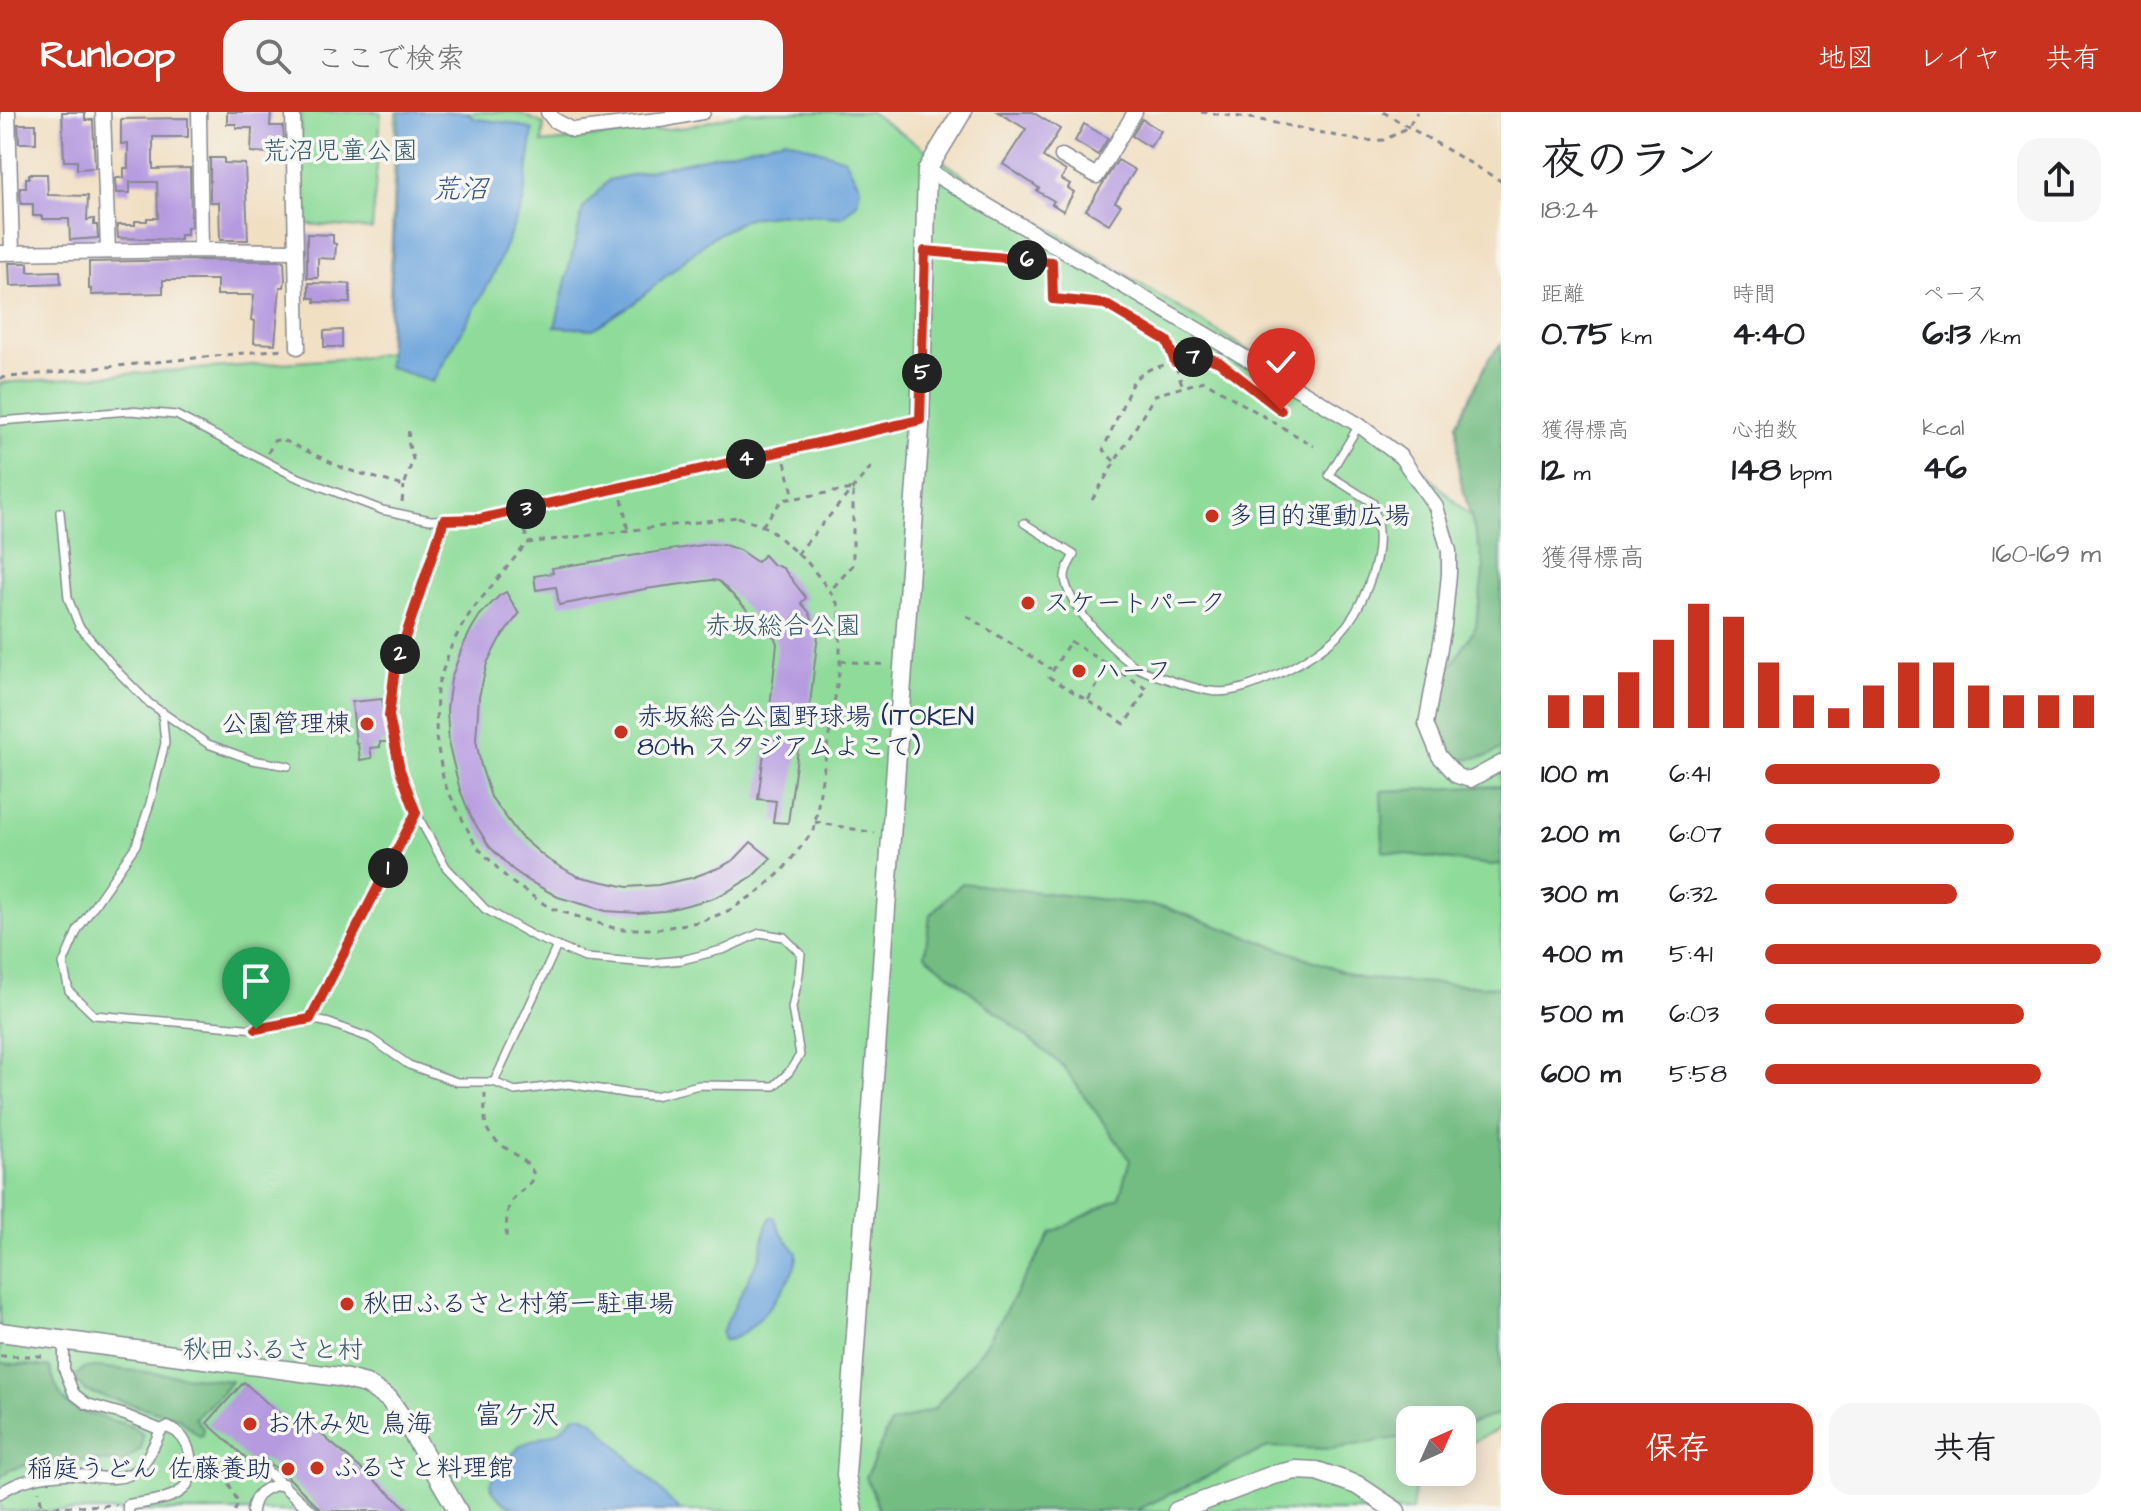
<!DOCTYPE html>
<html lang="ja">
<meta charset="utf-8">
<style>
:root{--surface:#fff;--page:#f6f6f6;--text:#202124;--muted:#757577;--accent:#c8321e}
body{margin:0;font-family:"Architects Daughter","Klee One",sans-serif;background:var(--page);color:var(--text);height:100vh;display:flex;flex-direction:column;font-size:30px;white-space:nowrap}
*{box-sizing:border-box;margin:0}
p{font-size:26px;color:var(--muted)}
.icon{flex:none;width:44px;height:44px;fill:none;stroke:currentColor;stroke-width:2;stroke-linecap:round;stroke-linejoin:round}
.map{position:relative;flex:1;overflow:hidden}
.drawer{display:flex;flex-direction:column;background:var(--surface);width:640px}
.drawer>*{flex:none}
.needle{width:52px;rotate:45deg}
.fabs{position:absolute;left:1396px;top:1294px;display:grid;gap:16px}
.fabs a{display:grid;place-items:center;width:80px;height:80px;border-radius:16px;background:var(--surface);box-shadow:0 4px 20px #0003;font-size:40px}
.pin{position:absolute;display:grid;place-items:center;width:68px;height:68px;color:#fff;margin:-82px -34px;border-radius:50% 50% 50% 0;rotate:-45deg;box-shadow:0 0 8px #0007}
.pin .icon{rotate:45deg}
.km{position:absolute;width:40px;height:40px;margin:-20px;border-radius:50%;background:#222;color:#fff;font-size:22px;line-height:40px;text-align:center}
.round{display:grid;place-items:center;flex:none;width:84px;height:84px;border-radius:24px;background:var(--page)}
.headline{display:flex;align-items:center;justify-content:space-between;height:136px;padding:0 40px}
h1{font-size:44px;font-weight:800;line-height:60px}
.metrics{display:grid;grid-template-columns:repeat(3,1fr);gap:12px;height:136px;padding:8px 40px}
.metrics div{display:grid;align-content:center}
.metrics b{font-size:34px;font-weight:800}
.metrics small{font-size:22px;font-weight:400}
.metrics p{font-size:22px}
.chart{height:224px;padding:16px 40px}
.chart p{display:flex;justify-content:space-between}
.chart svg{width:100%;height:144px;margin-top:8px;stroke:var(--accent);stroke-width:6}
.button{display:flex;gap:16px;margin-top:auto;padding:16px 40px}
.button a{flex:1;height:92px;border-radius:24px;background:var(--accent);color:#fff;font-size:32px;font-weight:800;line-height:92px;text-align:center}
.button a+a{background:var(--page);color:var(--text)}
ul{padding:0 40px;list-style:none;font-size:26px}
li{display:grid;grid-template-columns:128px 96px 1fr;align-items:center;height:60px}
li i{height:20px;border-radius:10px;background:var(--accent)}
header{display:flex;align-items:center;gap:48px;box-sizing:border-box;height:112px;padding:0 40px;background:var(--accent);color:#fff}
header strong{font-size:38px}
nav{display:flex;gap:44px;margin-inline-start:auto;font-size:28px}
.search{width:560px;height:72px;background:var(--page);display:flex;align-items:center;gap:20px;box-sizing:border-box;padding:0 28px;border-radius:24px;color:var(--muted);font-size:30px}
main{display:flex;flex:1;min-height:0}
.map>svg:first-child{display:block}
.green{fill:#8fdc9a;stroke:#55867c;stroke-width:2}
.forest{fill:#73bc82;stroke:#477670;stroke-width:2}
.water{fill:#6da4db;stroke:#446a9c;stroke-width:2}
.building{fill:#b59adf}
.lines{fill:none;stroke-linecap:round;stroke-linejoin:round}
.service-casing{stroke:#868790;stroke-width:10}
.pedestrian-casing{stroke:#868790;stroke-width:13}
.minor-casing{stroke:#868790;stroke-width:17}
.tertiary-casing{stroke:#868790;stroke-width:21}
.path{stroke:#868790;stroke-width:3;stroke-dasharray:6 6;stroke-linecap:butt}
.service{stroke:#fff;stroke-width:7}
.pedestrian{stroke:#fff;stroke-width:10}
.minor{stroke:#fff;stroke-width:14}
.tertiary{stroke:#fff;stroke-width:18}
.route-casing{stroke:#fff;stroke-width:16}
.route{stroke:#c8321e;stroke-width:10}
.poi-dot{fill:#c8321e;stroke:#f6f6f2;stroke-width:3}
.labels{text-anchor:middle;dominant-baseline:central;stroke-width:7;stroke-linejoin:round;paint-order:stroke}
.park-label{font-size:26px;fill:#385a6d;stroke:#f6f6f2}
.poi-label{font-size:26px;fill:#1b2f5e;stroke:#f6f6f2;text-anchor:start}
.water-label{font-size:28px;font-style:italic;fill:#38588a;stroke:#f6f6f2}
.neighbourhood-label{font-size:28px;fill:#1b2f5e;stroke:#f6f6f2}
</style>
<header>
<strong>Runloop</strong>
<div class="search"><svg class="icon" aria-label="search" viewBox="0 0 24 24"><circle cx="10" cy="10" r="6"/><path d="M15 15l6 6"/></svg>ここで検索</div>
<nav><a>地図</a><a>レイヤ</a><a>共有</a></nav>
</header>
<main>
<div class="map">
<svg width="1501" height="1399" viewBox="0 0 1501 1399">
<rect width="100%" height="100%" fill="#f6f6f2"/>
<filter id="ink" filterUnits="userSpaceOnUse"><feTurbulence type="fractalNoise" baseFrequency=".0125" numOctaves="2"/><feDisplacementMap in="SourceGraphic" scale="16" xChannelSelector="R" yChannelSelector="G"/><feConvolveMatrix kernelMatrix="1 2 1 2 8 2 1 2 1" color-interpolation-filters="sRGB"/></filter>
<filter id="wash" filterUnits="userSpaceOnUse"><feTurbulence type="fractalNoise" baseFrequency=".006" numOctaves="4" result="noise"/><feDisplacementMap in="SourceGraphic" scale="32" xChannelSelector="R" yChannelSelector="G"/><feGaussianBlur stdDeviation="1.8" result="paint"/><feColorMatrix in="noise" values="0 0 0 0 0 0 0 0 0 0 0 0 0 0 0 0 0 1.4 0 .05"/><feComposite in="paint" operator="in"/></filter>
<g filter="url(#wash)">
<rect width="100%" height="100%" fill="#f1dfc2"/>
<g class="green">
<path d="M300,0H381L372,117L305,112Z"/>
<path d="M396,0H517L544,12L542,31L687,15L746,0H870L965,64L1386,323L1501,434V1316L1462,1335V1308H1410V1360H1416L1412,1399H0V271L365,245L388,241Z"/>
</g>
<g class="forest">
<path d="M1501,232V636L1488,644L1449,649L1434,618L1436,579L1476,514L1484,453L1459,362L1457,312L1489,246Z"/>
<path d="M1501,674V752L1490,753L1383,739L1381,679Z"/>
<path d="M962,771L1165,795L1364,867L1501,875V1301L1462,1315V1308H1410V1324L1331,1337L1268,1335L1135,1399H880L866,1365L890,1312L934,1297L985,1234L1051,1121L1119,1086L1130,1048L1063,954L925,843L930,803Z"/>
<path d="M0,1251L50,1255C62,1301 73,1296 114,1309C126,1313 134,1314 143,1323L141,1337L123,1350L61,1348L33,1351L10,1358L0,1366Z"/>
<path d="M96,1255H97L231,1269L222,1281L195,1306L203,1316V1323L199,1324L179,1306L86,1279L77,1270V1263L84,1256Z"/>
</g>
<g class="water">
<path d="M399,0H466L476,7L511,11L533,18L523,91L492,166L433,270L388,255Z"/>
<path d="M786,27L845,47L860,75L857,91L842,105L785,102L748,106L711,126L633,192L593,217L555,215L583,96L609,68Z"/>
<path d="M771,1105H774L781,1121L797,1141C797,1144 796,1151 795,1154C788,1175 747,1231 723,1228L722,1220L760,1144L766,1114Z"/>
<path d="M576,1303H582L593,1309L680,1399H526C509,1395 497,1390 490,1373L494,1362L521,1333L559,1319Z"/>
</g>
<g id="blocks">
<g class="building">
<path d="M62,0H85V8H93L95,56L77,57V49H64Z"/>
<path d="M227,0H271L270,14H283L284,29H273V41L251,40L252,16H236V12H227Z"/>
<path d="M998,0H1032L1060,17L1043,45L1066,59L1061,67L1070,72L1068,76L1074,80L1063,99L1052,92L1054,89L1037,79L1039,76L1003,52L1026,17Z"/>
<path d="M188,6V25H153V57L190,56L191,115H187V123H180V128L118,126L117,113H135V109H147V106H158L157,70H130V81H116L115,66H124V56H128V31L121,32V7Z"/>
<path d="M1142,7L1161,19L1150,35L1132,24Z"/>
<path d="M18,12H36V31H19Z"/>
<path d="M1084,12L1108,26L1098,43L1075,29Z"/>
<path d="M210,46H224V51L245,52L248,128H220L219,90H210Z"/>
<path d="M1118,48L1135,58L1115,90L1121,93L1109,112L1086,98Z"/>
<path d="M29,62H47L48,83L88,84L87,108L94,107V113H97L98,126L70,128L69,107H42V104H33V92H21L20,76H26V66H29Z"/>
<path d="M307,122L333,123V131L336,132L335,147L318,146V166H307Z"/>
<path d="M197,148L284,149L285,168L284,175H280L275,232L254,231L255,209L251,208L254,183H217V168H163V181L91,183V177H89V150Z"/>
<path d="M9,151H28V160L60,159L61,172L10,174Z"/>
<path d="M309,171L350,172V191L315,190V186H309Z"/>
<path d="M342,218V235H324V219Z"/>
<path d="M709,432L725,433L739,438L757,450L764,443L772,452L783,456L806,486L801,491L809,500L818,522L808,610H802L801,616L769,605L777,532L775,526L719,469L712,468L645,477L559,493L556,475L536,478L534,464L553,461L552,456Z"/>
<path d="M506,480L519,502L499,528L487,551L479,585L476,628L481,654L491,685L520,724L547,747L577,764L627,775L658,773L691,766L721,755L735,747L751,730L771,746L753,764L725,781L711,787L664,799L638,801L606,799L558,785L529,769L512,757L489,734L471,705L460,678L449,634L447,597L451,567L462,536L472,516L480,503L499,484Z"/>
<path d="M382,587L387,630H380V635L370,636L372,646L360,648L358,632H356L352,590Z"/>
<path d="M766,626L799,630L788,711L773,710L776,689L758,687Z"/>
<path d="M244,1270L299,1320L307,1310L410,1399H322L289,1366L268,1350L263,1347L255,1354L207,1311Z"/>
</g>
</g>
</g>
<g filter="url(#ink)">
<use href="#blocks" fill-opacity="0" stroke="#868790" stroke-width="2"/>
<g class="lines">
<defs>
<g id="service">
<path d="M0,309L130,299L176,303L294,364L382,398L430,408L480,407L920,308"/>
<path d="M60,400L68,486L79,514L119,561L149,591L208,632L252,648L288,654"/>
<path d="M1024,411L1074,443C1070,450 1065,457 1065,465C1066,493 1117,545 1140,557C1152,563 1196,577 1210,579C1230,583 1256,572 1274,564C1295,555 1324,537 1340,521C1361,499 1381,451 1378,421C1378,411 1375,401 1373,391L1329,363L1359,313"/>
<path d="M162,599L165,631L150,691L136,733L78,817L63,852L69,879L94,903L256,917L310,907L416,701L400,658L389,604L395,556L444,408"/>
<path d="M310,907L329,911L370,926L409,953L457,970H494L515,979L569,972L630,982L655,984L699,973L774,974L789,960L800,943L792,896L799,862L801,842L784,825L760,821L725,837L682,848L650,851L585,846L533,824L485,797L446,755L416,701"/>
<path d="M494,970L557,834"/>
</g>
<g id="pedestrian">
<path d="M64,1228V1257L74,1282L87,1292L125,1303L161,1318L167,1315C171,1317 175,1318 178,1321C192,1334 197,1364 182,1378C169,1389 144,1390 128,1393V1399"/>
<path d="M263,1356L311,1399"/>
<path d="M0,1381C19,1368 43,1363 66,1362C89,1361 119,1375 139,1356C149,1346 155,1331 161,1318"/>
<path d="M252,1399C254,1381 265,1374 283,1372"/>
</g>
<g id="minor">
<path d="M8,0L12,140"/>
<path d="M103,0L108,139"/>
<path d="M199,0L201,138"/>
<path d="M293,0L298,235"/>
<path d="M548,0L554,8L573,18L667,7L703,0"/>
<path d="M1062,44L1097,64L1135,0"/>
<path d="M927,58L1359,313L1401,345L1436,395L1443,418L1449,439V462L1444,514L1426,612L1439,644L1457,664L1470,668L1501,651"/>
<path d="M0,141L201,138L296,139"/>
</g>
<g id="tertiary">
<path d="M0,1220L339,1265L366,1272L389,1287L411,1319L458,1399"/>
<path d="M853,1399L846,1363L920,315L927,58L962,0"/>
<path d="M1177,1399L1273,1363L1296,1358L1317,1359L1357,1373L1396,1399"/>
</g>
</defs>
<use href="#service" class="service-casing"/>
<use href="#pedestrian" class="pedestrian-casing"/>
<use href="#minor" class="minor-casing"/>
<use href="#tertiary" class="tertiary-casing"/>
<g class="path">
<path d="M1201,0L1256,7L1361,29L1385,28L1408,15L1417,0"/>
<path d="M1383,0L1501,69"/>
<path d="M941,141L1052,150L1053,187L1105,192L1167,229L1183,275"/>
<path d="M0,266L283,237"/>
<path d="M268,341L274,329L281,327L345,357L404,374L413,347L408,330L409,316"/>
<path d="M1114,349L1103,338L1134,267L1150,257L1201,243L1219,250L1281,298L1273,310"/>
<path d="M785,350L794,385"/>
<path d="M622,387L628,419"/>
<path d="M1092,388L1155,283L1204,269L1314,334"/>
<path d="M402,390L404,374"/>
<path d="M738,405L768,416L808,451L830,479L840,496V554L814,718L782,759L758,780L730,798L703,809L658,817H617L550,796L510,769L476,734L444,671L436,625L437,575L451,535L460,517L472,498L527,431Z"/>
<path d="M524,407L527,431"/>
<path d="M762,414L782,388L853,377V453L830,479"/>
<path d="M797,442L871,355"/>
<path d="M967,504L1051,557"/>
<path d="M1070,529L1147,577L1125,612L1049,565Z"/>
<path d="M840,549L887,553"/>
<path d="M1088,588L1109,554"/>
<path d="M815,710L875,721"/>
<path d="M485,981C485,991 484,1004 486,1014C494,1038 526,1040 534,1063C530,1075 520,1078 513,1087C505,1097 507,1114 506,1126"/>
<path d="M0,1244H47"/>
<path d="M42,1395L116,1393"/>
<path d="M22,1399L42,1395L39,1379"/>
<path d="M235,1399L238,1390L228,1370L232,1363L250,1350"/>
</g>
<use href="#service" class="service"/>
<use href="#pedestrian" class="pedestrian"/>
<use href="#minor" class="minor"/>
<use href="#tertiary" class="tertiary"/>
</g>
</g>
<g class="lines" filter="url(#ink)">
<defs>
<path id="route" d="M256,917L310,907L416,701L400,658L389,604L395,556L444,408L480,407L920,308L925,139L1052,150L1053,187L1105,192L1167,229L1175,250L1201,243L1219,250L1281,298"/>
</defs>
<use href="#route" class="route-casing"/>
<use href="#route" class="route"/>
</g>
<g class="poi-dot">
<circle cx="1212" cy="404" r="8"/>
<circle cx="1028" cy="491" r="8"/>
<circle cx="1079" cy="559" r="8"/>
<circle cx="367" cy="612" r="8"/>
<circle cx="621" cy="620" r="8"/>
<circle cx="347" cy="1192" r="8"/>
<circle cx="250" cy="1312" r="8"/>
<circle cx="317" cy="1356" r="8"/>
<circle cx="288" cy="1357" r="8"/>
</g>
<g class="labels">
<g class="park-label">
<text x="340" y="39">荒沼児童公園</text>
<text x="783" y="514">赤坂総合公園</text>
<text x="273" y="1238">秋田ふるさと村</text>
</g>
<g class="poi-label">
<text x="1228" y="404">多目的運動広場</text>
<text x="1044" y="491">スケートパーク</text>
<text x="1095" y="559">ハーフ</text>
<text x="637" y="605">赤坂総合公園野球場 (ITOKEN<tspan x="637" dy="30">80th スタジアムよこて)</tspan></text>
<text x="351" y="612" text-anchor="end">公園管理棟</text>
<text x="363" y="1192">秋田ふるさと村第一駐車場</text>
<text x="266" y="1312">お休み処 鳥海</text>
<text x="333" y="1356">ふるさと料理館</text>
<text x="272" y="1357" text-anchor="end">稲庭うどん 佐藤養助</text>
</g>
<g class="water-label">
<text x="460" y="77">荒沼</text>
</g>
<g class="neighbourhood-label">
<text x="517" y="1303">富ケ沢</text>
</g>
</g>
</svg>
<div class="fabs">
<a><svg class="needle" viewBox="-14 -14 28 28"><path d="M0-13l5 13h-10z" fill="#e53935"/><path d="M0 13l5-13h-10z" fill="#757577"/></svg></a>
</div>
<div class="pin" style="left:256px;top:917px;background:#1e9e55"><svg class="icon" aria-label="arrive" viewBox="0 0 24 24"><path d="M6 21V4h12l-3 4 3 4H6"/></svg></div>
<div class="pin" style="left:1281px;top:298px;background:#d93025"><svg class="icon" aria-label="check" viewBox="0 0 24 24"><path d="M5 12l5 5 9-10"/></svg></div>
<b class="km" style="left:388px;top:756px">1</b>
<b class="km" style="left:400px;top:542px">2</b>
<b class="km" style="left:526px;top:397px">3</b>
<b class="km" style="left:746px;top:347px">4</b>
<b class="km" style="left:922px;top:261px">5</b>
<b class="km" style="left:1027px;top:148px">6</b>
<b class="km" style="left:1193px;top:245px">7</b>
</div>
<section class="drawer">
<div class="headline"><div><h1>夜のラン</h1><p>18:24</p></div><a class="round"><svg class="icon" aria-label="share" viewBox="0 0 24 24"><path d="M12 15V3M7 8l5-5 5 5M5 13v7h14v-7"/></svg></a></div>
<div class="metrics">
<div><p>距離</p><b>0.75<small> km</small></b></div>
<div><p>時間</p><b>4:40</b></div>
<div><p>ペース</p><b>6:13<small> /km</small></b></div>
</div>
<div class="metrics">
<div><p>獲得標高</p><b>12<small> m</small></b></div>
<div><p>心拍数</p><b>148<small> bpm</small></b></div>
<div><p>kcal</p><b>46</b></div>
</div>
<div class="chart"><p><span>獲得標高</span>160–169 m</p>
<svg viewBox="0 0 160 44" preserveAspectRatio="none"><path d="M5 44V34M15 44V34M25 44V27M35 44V17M45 44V6M55 44V10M65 44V24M75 44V34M85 44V38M95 44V31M105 44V24M115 44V24M125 44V31M135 44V34M145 44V34M155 44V34"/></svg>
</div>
<ul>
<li><b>100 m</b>6:41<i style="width:52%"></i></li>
<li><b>200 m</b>6:07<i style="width:74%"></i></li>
<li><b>300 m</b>6:32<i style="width:57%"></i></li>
<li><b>400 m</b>5:41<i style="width:100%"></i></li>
<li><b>500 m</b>6:03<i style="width:77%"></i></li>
<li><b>600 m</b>5:58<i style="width:82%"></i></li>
</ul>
<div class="button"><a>保存</a><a>共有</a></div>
</section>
</main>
